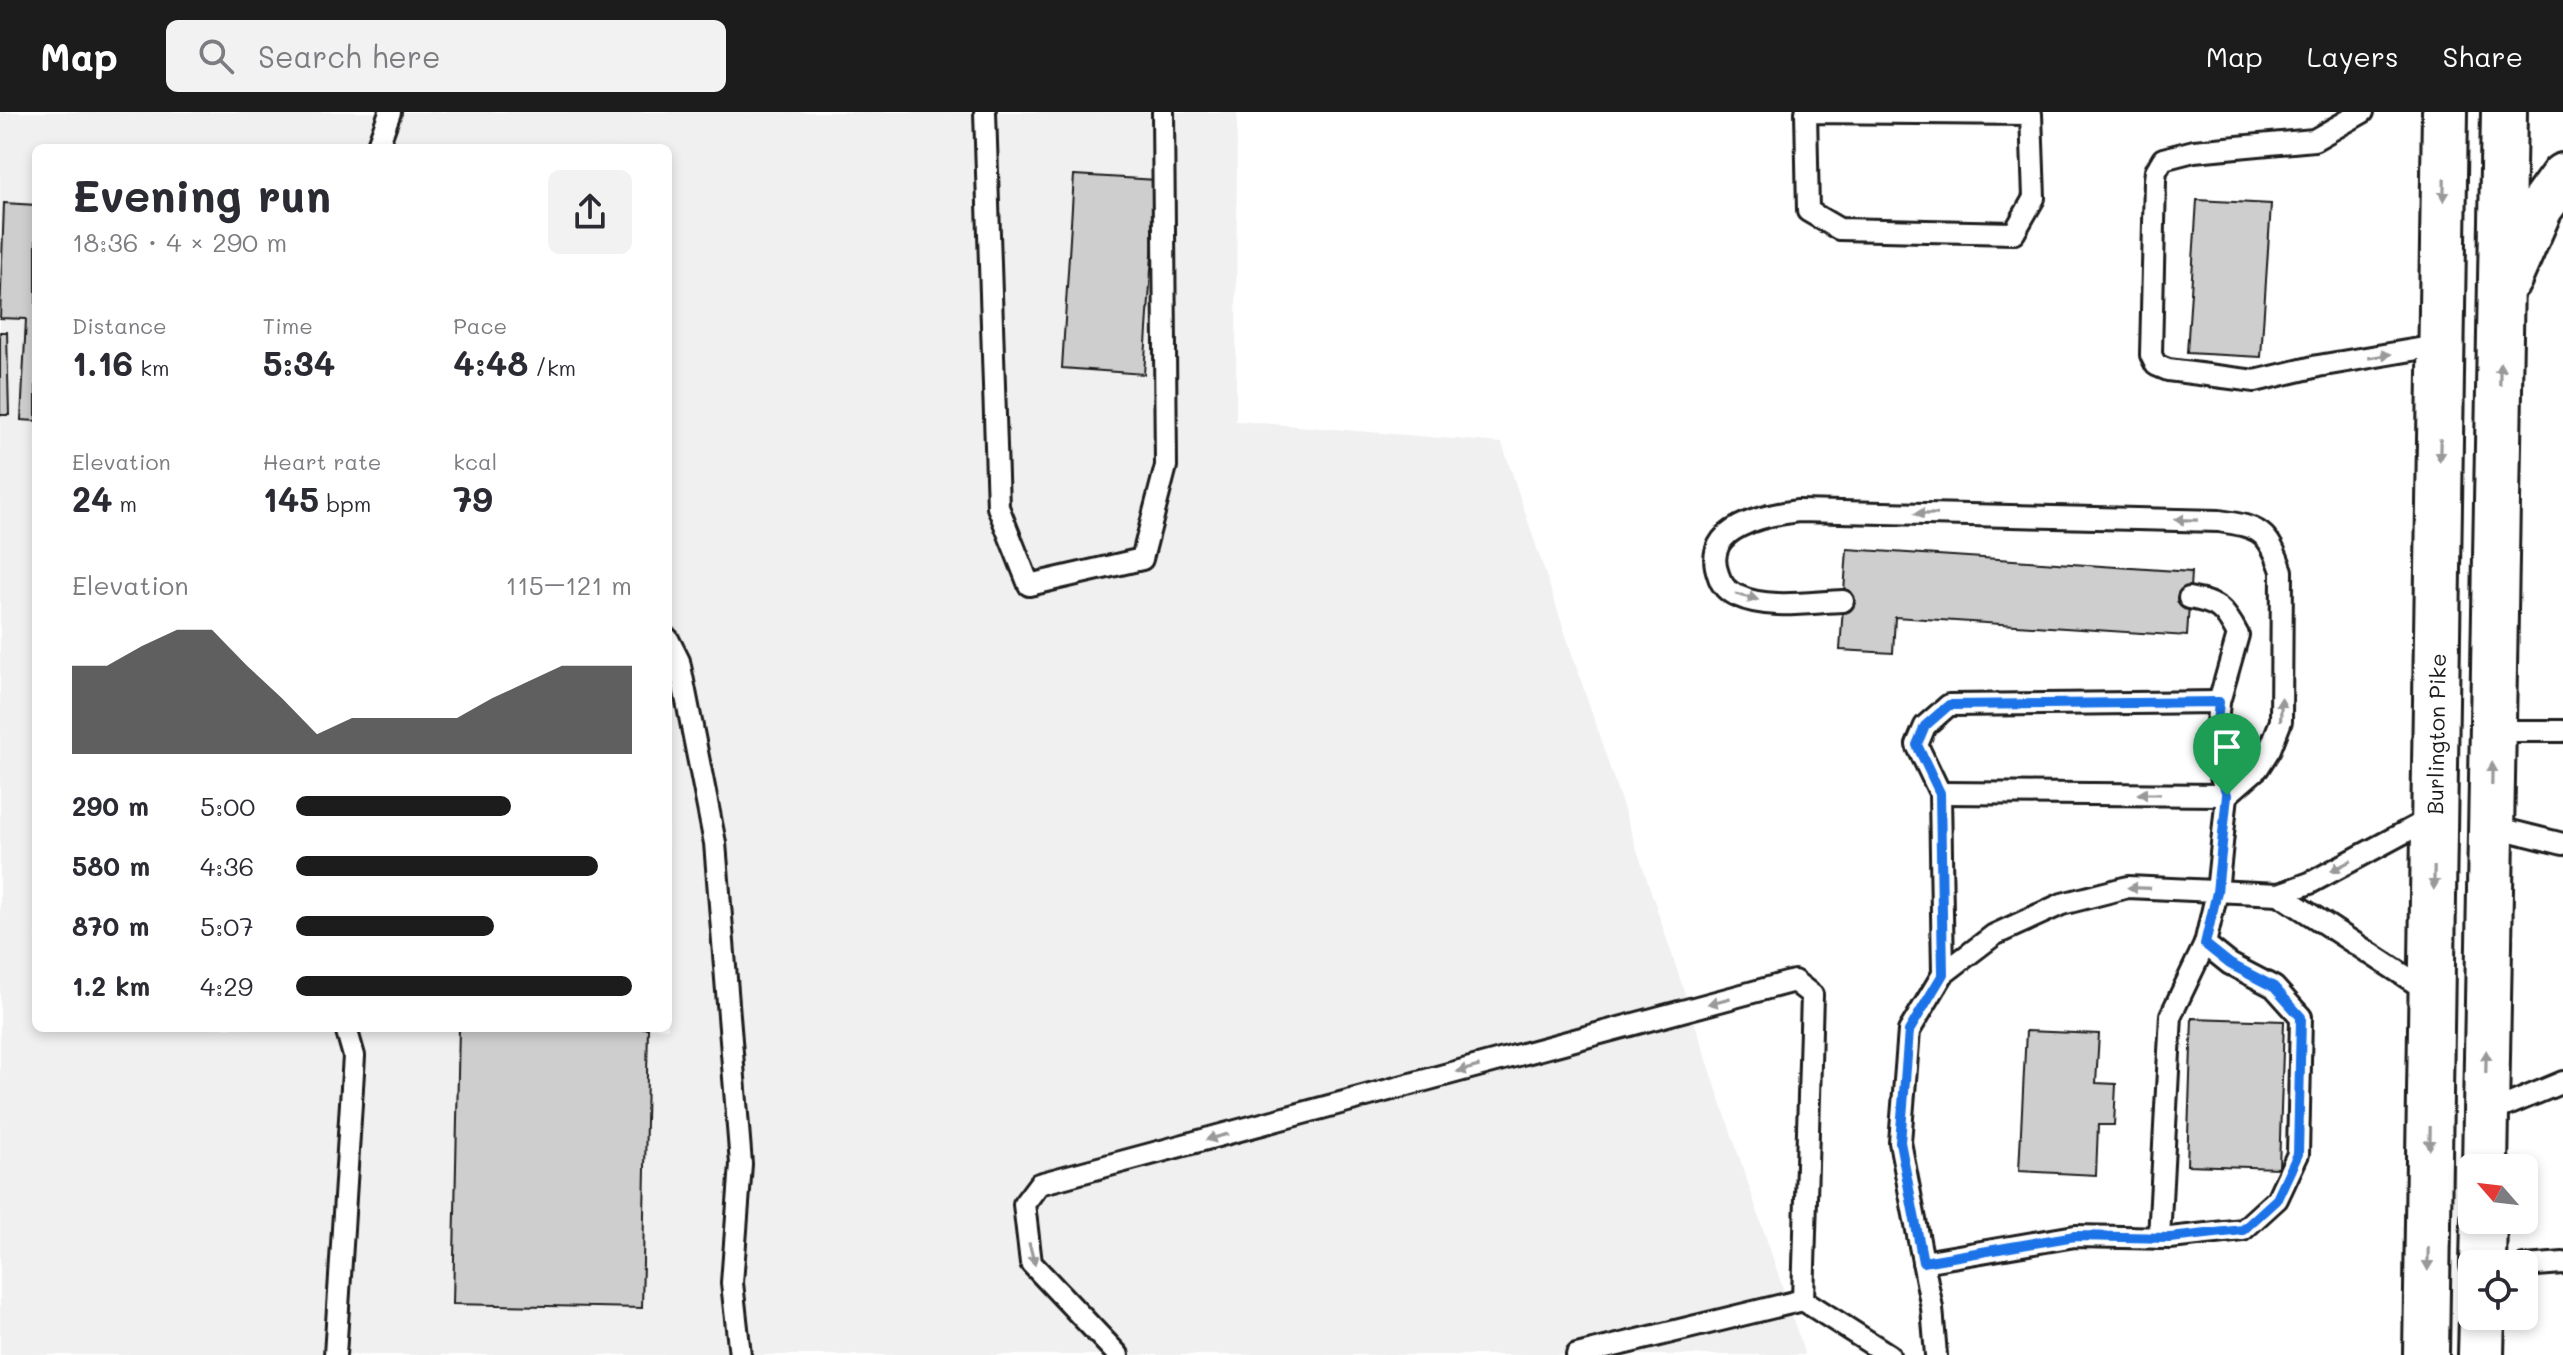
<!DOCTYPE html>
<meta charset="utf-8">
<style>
:root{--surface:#fff;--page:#f2f2f3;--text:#2b2b33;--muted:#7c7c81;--accent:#1c1c1c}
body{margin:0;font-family:Mali,sans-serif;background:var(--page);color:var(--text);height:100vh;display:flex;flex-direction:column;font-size:30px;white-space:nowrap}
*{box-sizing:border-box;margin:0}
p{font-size:26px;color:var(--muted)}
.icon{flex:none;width:44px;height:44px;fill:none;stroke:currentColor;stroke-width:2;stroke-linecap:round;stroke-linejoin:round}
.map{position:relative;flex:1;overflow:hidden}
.side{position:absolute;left:32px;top:32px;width:640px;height:888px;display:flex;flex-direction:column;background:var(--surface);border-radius:12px;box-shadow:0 4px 12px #0003}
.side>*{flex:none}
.needle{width:52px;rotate:298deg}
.fabs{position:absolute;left:2458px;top:1042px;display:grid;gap:16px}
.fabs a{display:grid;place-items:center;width:80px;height:80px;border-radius:12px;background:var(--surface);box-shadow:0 4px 12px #0003;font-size:40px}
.pin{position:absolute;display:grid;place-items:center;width:68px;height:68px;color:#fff;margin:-82px -34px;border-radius:50% 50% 50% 0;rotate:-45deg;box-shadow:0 0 8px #0007}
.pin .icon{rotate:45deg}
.round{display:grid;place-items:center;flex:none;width:84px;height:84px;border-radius:12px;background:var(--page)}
.head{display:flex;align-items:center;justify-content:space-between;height:136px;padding:0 40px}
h1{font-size:44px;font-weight:800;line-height:60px}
.metrics{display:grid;grid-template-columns:repeat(3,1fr);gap:12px;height:136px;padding:8px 40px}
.metrics div{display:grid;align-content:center}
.metrics b{font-size:34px;font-weight:800}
.metrics small{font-size:22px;font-weight:400}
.metrics p{font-size:22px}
.chart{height:224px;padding:16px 40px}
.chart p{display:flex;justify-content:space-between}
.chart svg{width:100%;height:144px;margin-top:8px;fill:var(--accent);opacity:.7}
ul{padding:0 40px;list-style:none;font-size:26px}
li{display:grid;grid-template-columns:128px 96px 1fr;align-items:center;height:60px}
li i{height:20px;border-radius:10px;background:var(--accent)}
header{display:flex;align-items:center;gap:48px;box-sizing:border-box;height:112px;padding:0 40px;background:var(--accent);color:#fff}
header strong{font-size:38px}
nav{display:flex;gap:44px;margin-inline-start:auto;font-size:28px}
.search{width:560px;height:72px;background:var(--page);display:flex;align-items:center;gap:20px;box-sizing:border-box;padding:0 28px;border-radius:12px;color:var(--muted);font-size:30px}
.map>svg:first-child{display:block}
.built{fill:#f0f0f0;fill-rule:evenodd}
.building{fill:#cecece;stroke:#1c1c1c;stroke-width:2}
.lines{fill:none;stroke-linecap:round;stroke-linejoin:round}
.service-casing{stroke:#1c1c1c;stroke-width:26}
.trunk-casing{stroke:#1c1c1c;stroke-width:50}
.service{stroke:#fff;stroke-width:20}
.trunk{stroke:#fff;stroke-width:44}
.oneway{fill:#999}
.route-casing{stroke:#fff;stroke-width:16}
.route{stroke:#1a73e8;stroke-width:10}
.labels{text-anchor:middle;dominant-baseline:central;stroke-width:6;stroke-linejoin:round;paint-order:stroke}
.street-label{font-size:22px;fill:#1c1c1c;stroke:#fff}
</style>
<header>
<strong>Map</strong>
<div class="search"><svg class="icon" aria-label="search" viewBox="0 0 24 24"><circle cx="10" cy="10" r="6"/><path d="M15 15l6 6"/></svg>Search here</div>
<nav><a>Map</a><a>Layers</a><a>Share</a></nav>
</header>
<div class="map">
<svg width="2563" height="1243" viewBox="0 0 2563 1243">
<rect width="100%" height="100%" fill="#fff"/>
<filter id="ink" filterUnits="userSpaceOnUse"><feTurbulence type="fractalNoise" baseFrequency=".0125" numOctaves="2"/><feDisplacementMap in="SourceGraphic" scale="16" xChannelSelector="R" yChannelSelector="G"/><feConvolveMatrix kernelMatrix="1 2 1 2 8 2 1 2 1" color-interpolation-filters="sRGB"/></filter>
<g filter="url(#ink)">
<path class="built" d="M0,0H1237L1236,309L1502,331L1805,1243H0ZM36,36H668V916H36Z"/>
<g class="building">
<path d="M1074,63L1157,68L1144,262L1062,256Z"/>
<path d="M2197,88L2271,92L2261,245L2187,241Z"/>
<path d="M4,91L36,93V309L21,308L26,207L0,206Z"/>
<path d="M0,220H7L9,303H0Z"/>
<path d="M1847,437L2191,460L2187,524L1895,505L1893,541L1840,538Z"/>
<path d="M2192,906L2284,909L2279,1056L2187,1053Z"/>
<path d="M459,916H648L642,1196L453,1192Z"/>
<path d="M2026,919L2099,922L2096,971L2116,972L2114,1013H2098L2096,1063L2019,1059Z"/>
</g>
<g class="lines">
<defs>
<g id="service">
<path d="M985,0L998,395L1029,473L1142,447L1166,354L1163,0"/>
<path d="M1806,0L1808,99L1839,117L2014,121L2034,86L2031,2L1806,0"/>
<path d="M2363,0L2314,28L2194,39L2163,47L2156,59L2155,68L2151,243L2156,253L2168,258L2255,269L2318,254L2442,233"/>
<path d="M377,36L390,0"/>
<path d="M2189,486C2218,491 2224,496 2238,523L2219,590"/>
<path d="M1843,489C1811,490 1768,498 1738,484C1727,480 1721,473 1718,462C1701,415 1766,403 1798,399L2219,409C2260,415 2268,419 2282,459L2281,609L2270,637L2258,656L2227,683L1940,681"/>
<path d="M668,527L679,549L715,731L741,1052L732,1171L740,1243"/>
<path d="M2493,619H2563"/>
<path d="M2491,714L2563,732"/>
<path d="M2431,881L2279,782L2310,771L2435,704"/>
<path d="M2486,1002L2563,970"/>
<path d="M2159,1126L2171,903L2205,832"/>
<path d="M1923,1150L2075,1124L2170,1126L2243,1118L2277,1087L2298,1042L2301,905L2274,875L2230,852L2205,832L2217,780L2227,683L2214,643L2219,590L1949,593L1925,614L1917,633L1940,681L1943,862"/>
<path d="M2524,1154L2563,1151"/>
<path d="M335,1243L354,944L346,916"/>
<path d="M1118,1243L1031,1151L1024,1092L1039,1072L1794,869L1812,883L1803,1188L1889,1243"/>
<path d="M1577,1243L1803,1188"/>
<path d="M1936,1243L1932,1196L1900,1030L1909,919L1943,862L1994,823L2062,792L2128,775L2279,782"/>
</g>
<g id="trunk">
<path d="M2509,167L2540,96L2563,64"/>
<path d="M2485,1056L2504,0"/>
<path d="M2483,1152L2484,1108"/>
<path d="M2426,1243L2445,0"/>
<path d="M2481,1243L2482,1204"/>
</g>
</defs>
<use href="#service" class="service-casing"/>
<use href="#trunk" class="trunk-casing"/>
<use href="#service" class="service"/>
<use href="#trunk" class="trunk"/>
</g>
<defs><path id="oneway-solid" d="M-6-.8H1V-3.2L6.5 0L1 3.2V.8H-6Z" transform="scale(2)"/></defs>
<g class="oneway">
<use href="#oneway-solid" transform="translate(2444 78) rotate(91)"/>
<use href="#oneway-solid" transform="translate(2380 244) rotate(-10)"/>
<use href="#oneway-solid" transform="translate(2500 262) rotate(-89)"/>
<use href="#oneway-solid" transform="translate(2440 338) rotate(91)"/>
<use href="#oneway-solid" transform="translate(1926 402) rotate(-179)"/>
<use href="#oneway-solid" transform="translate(2186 408) rotate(-179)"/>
<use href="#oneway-solid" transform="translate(1747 485) rotate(15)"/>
<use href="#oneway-solid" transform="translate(2281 597) rotate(-88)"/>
<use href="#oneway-solid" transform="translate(2492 662) rotate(-89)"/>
<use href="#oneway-solid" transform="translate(2149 682) rotate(-180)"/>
<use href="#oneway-solid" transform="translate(2341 754) rotate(152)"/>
<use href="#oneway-solid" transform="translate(2434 766) rotate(91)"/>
<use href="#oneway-solid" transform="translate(2139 776) rotate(-178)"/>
<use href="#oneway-solid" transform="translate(1719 889) rotate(165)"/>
<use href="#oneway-solid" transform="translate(2486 950) rotate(-89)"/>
<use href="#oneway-solid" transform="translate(1468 957) rotate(165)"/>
<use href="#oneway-solid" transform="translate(1217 1025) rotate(165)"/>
<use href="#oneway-solid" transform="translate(2430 1026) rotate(91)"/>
<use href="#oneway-solid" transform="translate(1032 1142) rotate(75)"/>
<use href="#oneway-solid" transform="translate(2428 1147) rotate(91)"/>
</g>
</g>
<g class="lines" filter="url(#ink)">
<defs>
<path id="route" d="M2219,590L2214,643L2227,683L2217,780L2205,832L2230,852L2274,875L2301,905L2298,1042L2277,1087L2243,1118L2170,1126L2075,1124L1923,1150L1900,1030L1909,919L1943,862L1940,681L1917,633L1925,614L1949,593Z"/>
</defs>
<use href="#route" class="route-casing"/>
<use href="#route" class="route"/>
</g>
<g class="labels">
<g class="street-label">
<text transform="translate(2436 622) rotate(-89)">Burlington Pike</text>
</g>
</g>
</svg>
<div class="fabs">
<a><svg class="needle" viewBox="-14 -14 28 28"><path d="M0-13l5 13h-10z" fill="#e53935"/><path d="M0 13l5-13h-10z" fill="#7c7c81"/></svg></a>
<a><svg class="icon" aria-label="locate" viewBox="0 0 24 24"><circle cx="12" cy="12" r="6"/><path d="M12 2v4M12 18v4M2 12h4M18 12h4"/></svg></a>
</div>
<div class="pin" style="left:2227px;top:683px;background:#1e9e55"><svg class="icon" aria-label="arrive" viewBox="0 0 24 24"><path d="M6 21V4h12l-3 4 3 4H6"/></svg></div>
<section class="side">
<div class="head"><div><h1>Evening run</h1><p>18:36 · 4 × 290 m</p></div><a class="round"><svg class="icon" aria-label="share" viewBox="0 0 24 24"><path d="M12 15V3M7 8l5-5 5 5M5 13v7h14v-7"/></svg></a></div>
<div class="metrics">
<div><p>Distance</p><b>1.16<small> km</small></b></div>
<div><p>Time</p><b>5:34</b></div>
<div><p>Pace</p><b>4:48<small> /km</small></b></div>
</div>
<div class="metrics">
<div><p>Elevation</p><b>24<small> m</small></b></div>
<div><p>Heart rate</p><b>145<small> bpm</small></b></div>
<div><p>kcal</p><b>79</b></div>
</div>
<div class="chart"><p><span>Elevation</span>115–121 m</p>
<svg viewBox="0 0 160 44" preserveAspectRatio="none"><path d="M0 44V17L10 17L20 11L30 6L40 6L50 17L60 27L70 38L80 33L90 33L100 33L110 33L120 27L130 22L140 17L150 17L160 17V44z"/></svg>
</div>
<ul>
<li><b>290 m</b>5:00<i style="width:64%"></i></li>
<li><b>580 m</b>4:36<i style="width:90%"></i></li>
<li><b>870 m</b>5:07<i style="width:59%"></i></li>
<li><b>1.2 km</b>4:29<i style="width:100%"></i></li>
</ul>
</section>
</div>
